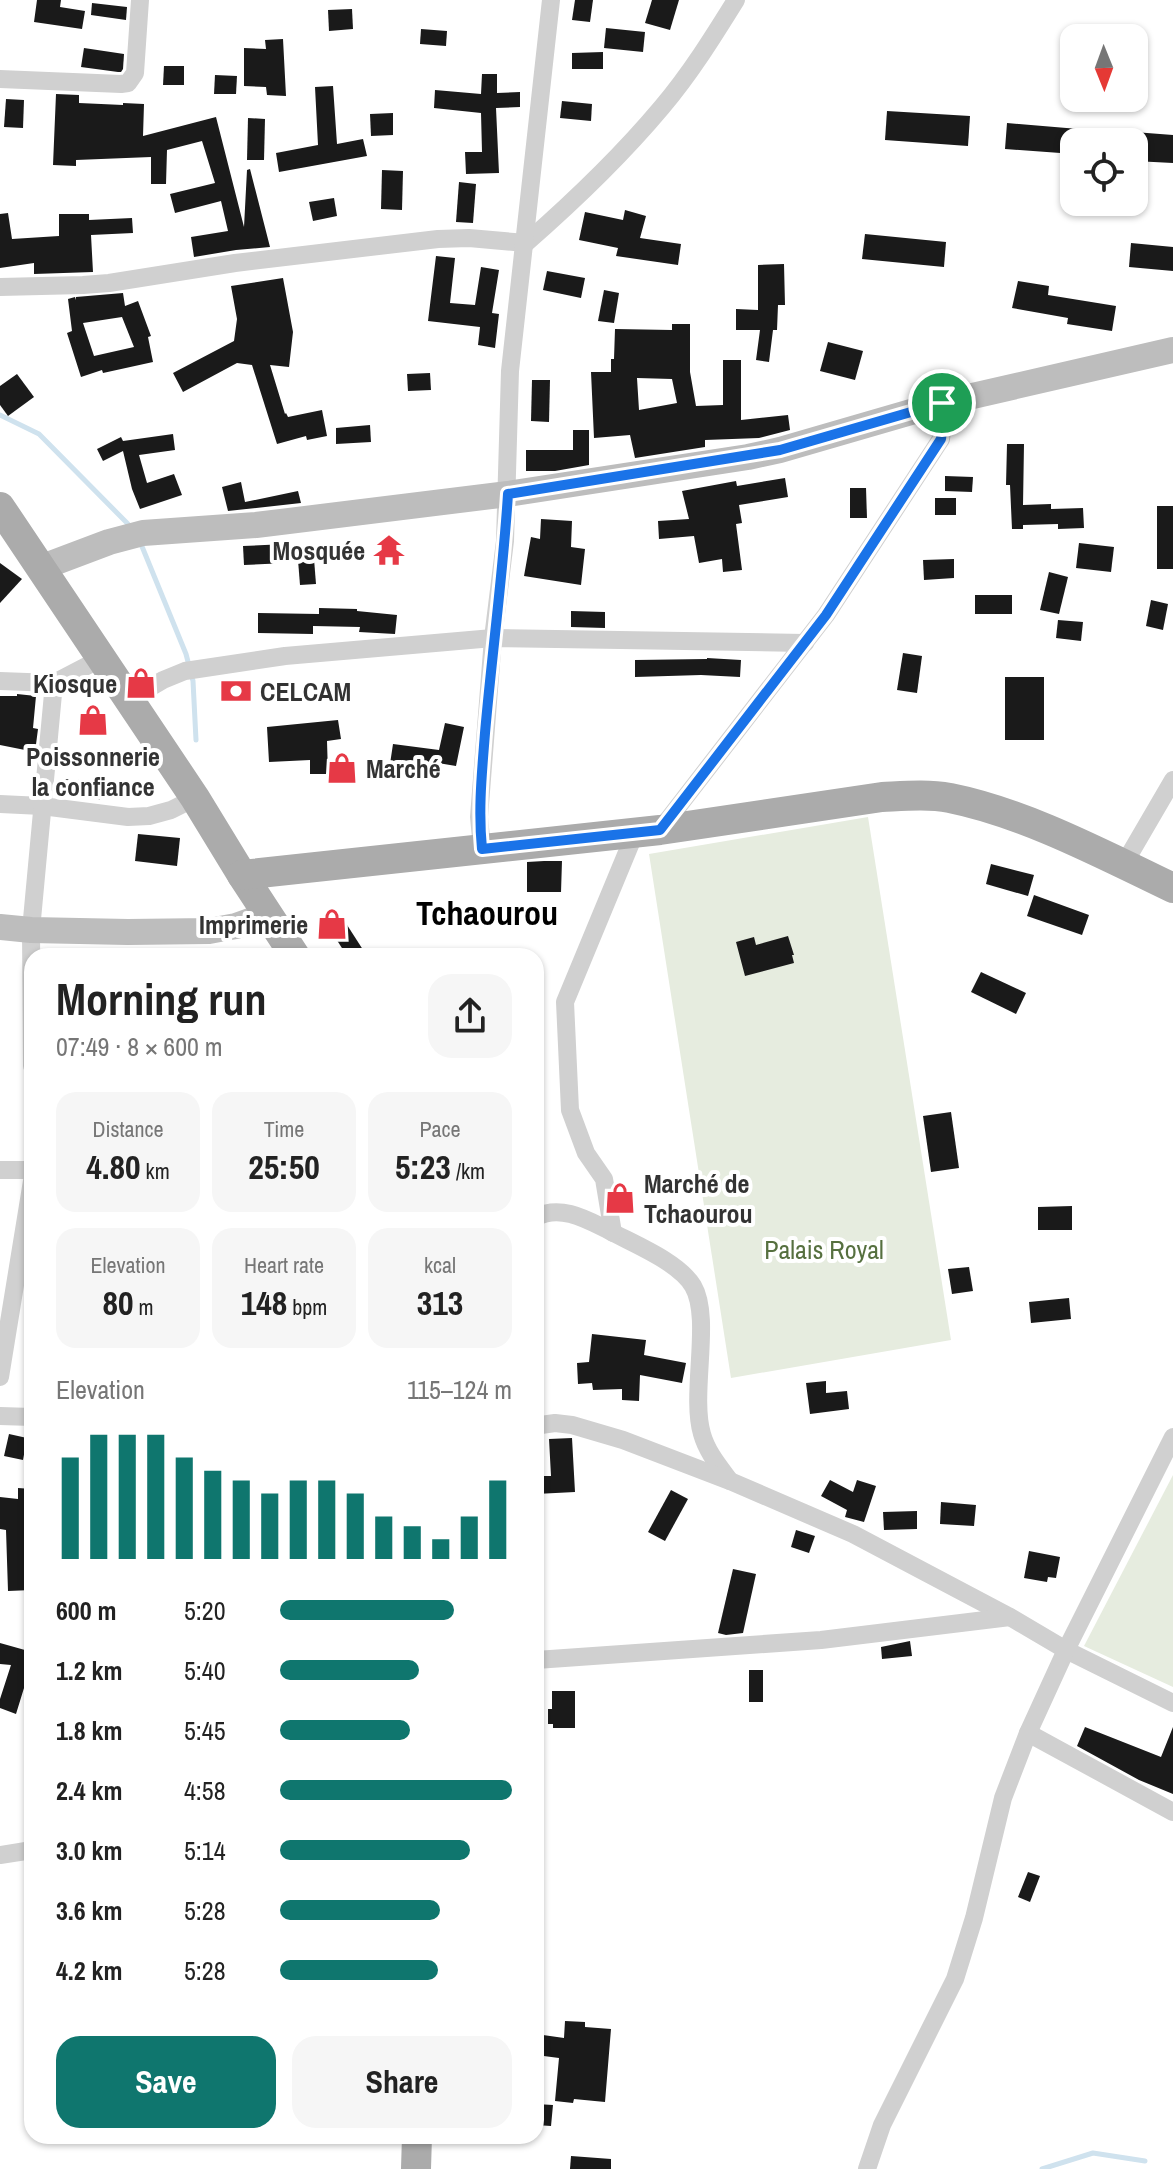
<!DOCTYPE html>
<meta charset="utf-8">
<style>
:root{--surface:#fff;--page:#f6f6f6;--text:#222;--muted:#767676;--accent:#0f766e}
body{margin:0;font-family:"Archivo Narrow",sans-serif;background:var(--page);color:var(--text);height:100vh;display:flex;flex-direction:column;font-size:30px;white-space:nowrap}
*{box-sizing:border-box;margin:0}
p{font-size:26px;color:var(--muted)}
.icon{flex:none;width:44px;height:44px;fill:none;stroke:currentColor;stroke-width:2;stroke-linecap:round;stroke-linejoin:round}
.map{position:relative;flex:1;overflow:hidden}
.panel{position:absolute;left:24px;top:948px;width:520px;height:1196px;display:flex;flex-direction:column;background:var(--surface);border-radius:24px;box-shadow:0 2px 6px #0004}
.panel>*{flex:none}
.needle{width:52px;rotate:179deg}
.tools{position:absolute;left:1060px;top:24px;display:grid;gap:16px}
.tools a{display:grid;place-items:center;width:88px;height:88px;border-radius:16px;background:var(--surface);box-shadow:0 2px 6px #0004;font-size:40px}
.pin{position:absolute;display:grid;place-items:center;width:68px;height:68px;color:#fff;margin:-34px;border:4px solid #fff;border-radius:50%;box-shadow:0 2px 8px #0007}
.round{display:grid;place-items:center;flex:none;width:84px;height:84px;border-radius:24px;background:var(--page)}
.summary{display:flex;align-items:center;justify-content:space-between;height:136px;padding:0 32px}
h1{font-size:44px;font-weight:700;line-height:60px}
.metrics{display:grid;grid-template-columns:repeat(3,1fr);gap:12px;height:136px;padding:8px 32px}
.metrics div{display:grid;align-content:center;border-radius:20px;background:var(--page);text-align:center}
.metrics b{font-size:34px;font-weight:700}
.metrics small{font-size:22px;font-weight:400}
.metrics p{font-size:22px}
.chart{height:224px;padding:16px 32px}
.chart p{display:flex;justify-content:space-between}
.chart svg{width:100%;height:144px;margin-top:8px;stroke:var(--accent);stroke-width:6}
.button{display:flex;gap:16px;margin-top:auto;padding:16px 32px}
.button a{flex:1;height:92px;border-radius:24px;background:var(--accent);color:#fff;font-size:32px;font-weight:700;line-height:92px;text-align:center}
.button a+a{background:var(--page);color:var(--text)}
ul{padding:0 32px;list-style:none;font-size:26px}
li{display:grid;grid-template-columns:128px 96px 1fr;align-items:center;height:60px}
li i{height:20px;border-radius:10px;background:var(--accent)}
.map>svg:first-child{display:block}
.green{fill:#e6ecdf}
.lines{fill:none;stroke-linecap:round;stroke-linejoin:round}
.stream{stroke:#cfe2ee;stroke-width:5}
.building{fill:#1a1a1a;fill-rule:evenodd}
.street{stroke:#d0d0d0;stroke-width:18}
.secondary{stroke:#bdbdbd;stroke-width:26}
.primary{stroke:#ababab;stroke-width:30}
.route-casing{stroke:#fff;stroke-width:16}
.route{stroke:#1a73e8;stroke-width:10}
.labels{text-anchor:middle;dominant-baseline:central;stroke-width:8;stroke-linejoin:round;paint-order:stroke}
.poi-label{font-size:26px;font-weight:bold;fill:#333;stroke:#fff;text-anchor:end}
.park-label{font-size:26px;fill:#56703f;stroke:#fff}
.district-label{font-size:34px;font-weight:bold;fill:#000;stroke:#fff}
</style>
<div class="map">
<svg width="1173" height="2169" viewBox="0 0 1173 2169">
<rect width="100%" height="100%" fill="#fff"/>
<g class="green">
<path d="M868,817L951,1340L731,1378L649,854Z"/>
<path d="M1173,1475V1687L1084,1646Z"/>
</g>
<g class="lines">
<g class="stream">
<path d="M0,415L39,434L128,524"/>
<path d="M141,544L186,654L193,681L196,740"/>
<path d="M1042,2169L1093,2153L1145,2161"/>
</g>
</g>
<g class="building">
<path d="M37,0H61L60,7L85,11L82,29L34,22Z"/>
<path d="M575,0H593L590,22L572,20Z"/>
<path d="M652,0H679L670,30L645,23Z"/>
<path d="M92,3L127,7L126,20L91,15Z"/>
<path d="M352,9L353,29L329,31L328,10Z"/>
<path d="M606,28L645,32L643,52L604,48Z"/>
<path d="M421,29L447,31L446,46L420,44Z"/>
<path d="M283,39L286,96L267,95L266,87L244,86V48L266,49L265,40Z"/>
<path d="M84,48L124,54L123,69L121,72H118L81,67Z"/>
<path d="M603,52V69H572V53Z"/>
<path d="M164,66H184V85H163Z"/>
<path d="M482,74H497V93L520,92V107L496,108L499,173L466,174L465,152H482L481,113L434,108L435,90L481,94Z"/>
<path d="M215,75L237,76L236,94H214Z"/>
<path d="M333,86L337,144L363,139L367,156L279,172L276,153L318,145L315,87Z"/>
<path d="M56,94L79,95V103L123,105V103L144,104L143,136L216,117L244,227L247,170L250,169L270,247L236,250L194,257L191,237L228,231L221,201L175,213L170,194L215,183L202,141L167,150L166,184H151V157L76,160V166L53,165Z"/>
<path d="M6,99L24,100L23,128L4,127Z"/>
<path d="M562,101L592,104L591,121L560,118Z"/>
<path d="M887,111L970,116L968,146L885,140Z"/>
<path d="M393,113V135L371,136L370,114Z"/>
<path d="M248,118L265,119L264,160H247Z"/>
<path d="M1007,123L1114,132V142H1074V154L1005,149Z"/>
<path d="M1134,132L1173,135V163L1134,161Z"/>
<path d="M382,170L403,171L402,210L381,209Z"/>
<path d="M459,182L476,184L473,223L456,222Z"/>
<path d="M334,198L337,216L313,221L309,202Z"/>
<path d="M625,210L646,216L640,238L681,244L678,265L616,256L618,248L579,240L585,212L623,220Z"/>
<path d="M8,213L12,239L59,236V214H89V220L132,218L133,233L91,235L93,272L34,274V263L0,268V214Z"/>
<path d="M865,234L946,242L944,267L862,259Z"/>
<path d="M1131,243L1173,247V271L1129,267Z"/>
<path d="M436,256L455,258L450,303L475,305L481,267L499,270L492,313L499,314L495,348L478,345L480,327L428,321Z"/>
<path d="M784,264L785,305H778L777,330H773L769,362L756,360L760,330H736V309L758,310V265Z"/>
<path d="M547,271L585,278L581,298L543,290Z"/>
<path d="M283,278L293,332L289,367L270,365L285,414L286,413L288,417L322,410L327,436L307,440L306,436L277,444L252,365L237,363L183,392L173,373L234,341L237,319L231,286Z"/>
<path d="M1018,281L1049,286L1048,295L1116,306L1112,331L1067,324L1068,318L1012,308Z"/>
<path d="M604,290L619,293L614,323L598,321Z"/>
<path d="M123,293L125,306L138,301L151,336L148,337L153,362L103,373L102,370L81,377L67,333L72,331L68,299L75,297L76,300V297ZM122,317L134,347L94,356L83,323Z"/>
<path d="M672,324H690V372L696,406L723,405V360H741V420L788,415L790,430L759,438L705,440V447L635,458L630,435L594,438L591,372H611V359H614L615,329L672,330ZM637,378L672,379L677,403L639,410Z"/>
<path d="M828,342L863,351L855,380L820,371Z"/>
<path d="M430,373L431,390L408,391L407,374Z"/>
<path d="M17,374L34,397L8,416L0,405V386Z"/>
<path d="M532,380H550L549,422L531,421Z"/>
<path d="M370,425L371,442L336,444V428Z"/>
<path d="M573,430H589V465L555,471H526V450H573Z"/>
<path d="M173,434L175,450L139,455L147,483L174,474L182,495L140,509L132,489L123,451L103,461L97,449L121,437L123,441Z"/>
<path d="M1007,444H1024L1023,505L1051,504V509L1083,508L1084,528L1058,529V524L1023,525V529H1012L1010,485H1006Z"/>
<path d="M945,476L973,477L972,492L945,491Z"/>
<path d="M785,478L788,497L739,505L742,523L736,524L742,570L723,572L722,559L699,563L694,536L659,539L658,521L689,519L682,491L736,481L737,486Z"/>
<path d="M241,482L245,502L298,491L301,503L228,511L222,487Z"/>
<path d="M850,488H866L867,518H850Z"/>
<rect x="935" y="498" width="21" height="17"/>
<rect x="1157" y="506" width="16" height="63"/>
<path d="M541,519L572,521L571,547L585,549L581,585L524,576L531,537L540,539Z"/>
<path d="M1079,543L1114,547L1111,572L1076,568Z"/>
<path d="M286,544L287,563L244,565L243,546Z"/>
<path d="M314,559L316,584L300,585L298,560Z"/>
<path d="M954,559V578L924,580L923,560Z"/>
<path d="M0,563L22,579L0,603Z"/>
<path d="M1049,572L1068,577L1059,614L1040,610Z"/>
<rect x="975" y="595" width="37" height="19"/>
<path d="M1151,600L1168,604L1163,630L1146,626Z"/>
<path d="M319,608L357,609V611L397,615L395,634L359,632L360,627L313,626V634L258,633V613L319,614Z"/>
<path d="M571,611L605,612V628L571,627Z"/>
<path d="M1058,620L1083,622L1081,641L1056,638Z"/>
<path d="M903,653L922,656L917,693L897,690Z"/>
<path d="M707,658L741,660L740,677L701,675L635,677V660L707,659Z"/>
<rect x="1005" y="677" width="39" height="63"/>
<path d="M17,694L36,696L33,728L38,729L35,752L0,745V696H17Z"/>
<path d="M338,720L341,739L327,741L328,774H310V760L269,762L267,727Z"/>
<path d="M445,723L464,727L456,766L432,762L431,770L390,764L393,744L439,750Z"/>
<path d="M61,779L101,780L100,800L61,796Z"/>
<path d="M138,834L180,838L177,866L135,861Z"/>
<path d="M544,861H562L561,892H527V862Z"/>
<path d="M991,864L1034,875L1028,896L986,884Z"/>
<path d="M1034,895L1089,915L1082,935L1027,916Z"/>
<path d="M340,914L367,956H347L326,923Z"/>
<path d="M788,936L794,955H792L794,963L745,976L736,942L754,937L756,945Z"/>
<path d="M981,972L1026,993L1016,1014L971,992Z"/>
<path d="M951,1112L959,1168L931,1172L923,1116Z"/>
<path d="M1072,1206V1230H1038V1207Z"/>
<path d="M969,1267L973,1291L952,1294L948,1269Z"/>
<path d="M1069,1298L1071,1319L1031,1323L1029,1302Z"/>
<path d="M592,1334L646,1340L644,1355L686,1363L682,1383L640,1375L639,1401L622,1400V1389L593,1390L592,1383L578,1384L577,1363L589,1362Z"/>
<path d="M826,1381V1393L847,1391L849,1409L810,1414L806,1383Z"/>
<path d="M9,1434L27,1438L23,1460L4,1456Z"/>
<path d="M572,1438L575,1492L536,1494V1476H551L549,1439Z"/>
<path d="M830,1480L853,1492L857,1480L876,1486L864,1522L845,1517L847,1510L821,1496Z"/>
<path d="M18,1488L32,1489V1590L8,1591L6,1530L0,1529V1497L18,1499Z"/>
<path d="M671,1490L688,1499L665,1541L648,1532Z"/>
<path d="M941,1502L976,1505L974,1526L940,1524Z"/>
<path d="M917,1511V1529L884,1530L883,1512Z"/>
<path d="M796,1530L815,1536L809,1553L791,1547Z"/>
<path d="M1029,1551L1060,1557L1056,1578L1048,1577L1047,1582L1024,1578Z"/>
<path d="M733,1569L756,1574L743,1633L726,1635L718,1633Z"/>
<path d="M910,1641L912,1656L882,1659L881,1647Z"/>
<path d="M0,1643L32,1652V1662L16,1714L0,1708V1699L11,1665L0,1664Z"/>
<rect x="749" y="1670" width="14" height="32"/>
<path d="M552,1691H575V1728H553V1724H548V1709H552Z"/>
<path d="M1085,1727L1161,1757L1173,1727V1794L1139,1780L1077,1746Z"/>
<path d="M1028,1872L1040,1876L1030,1902L1018,1897Z"/>
<path d="M565,2021L585,2022V2027L611,2029L605,2102L574,2099L573,2103L555,2101L559,2058L536,2055V2034L564,2038Z"/>
<path d="M536,2104L553,2105L551,2126L536,2125Z"/>
<path d="M571,2156L611,2159V2169H570Z"/>
</g>
<g class="lines">
<g class="street">
<path d="M0,79L121,84L128,83L135,73L140,0"/>
<path d="M0,287L83,285L109,283L235,263L438,239L469,238L526,243C574,201 621,156 662,107C690,74 713,37 736,0"/>
<path d="M0,681L54,683"/>
<path d="M129,700L163,680L185,671L285,656L493,638L805,643"/>
<path d="M0,804L42,806L128,817L149,816L171,810L195,798"/>
<path d="M660,830L826,615L941,439L944,415L942,403"/>
<path d="M482,849L479,817L493,638L505,541L510,371L551,0"/>
<path d="M1124,864L1173,780"/>
<path d="M32,1066L31,930L54,683L102,658"/>
<path d="M0,1170H32"/>
<path d="M536,1217C560,1205 584,1218 606,1229C631,1243 678,1261 693,1286C712,1318 690,1394 702,1434C707,1452 719,1466 730,1481"/>
<path d="M613,1233L604,1179L586,1153L570,1110L565,1002L635,833"/>
<path d="M0,1377L32,1181"/>
<path d="M0,1416L32,1417"/>
<path d="M536,1428L541,1425L555,1423L572,1425L623,1440L730,1481L853,1534L1010,1617L1066,1650L1173,1703"/>
<path d="M536,1660L821,1640L1010,1617"/>
<path d="M1028,1733L1173,1812"/>
<path d="M0,1855L32,1850"/>
<path d="M867,2169L882,2125L955,1979L974,1918L1003,1798L1028,1733L1066,1650L1173,1437"/>
</g>
<g class="secondary">
<path d="M40,568L109,542L143,533L256,525L508,494L748,457L780,450L942,403L1173,350"/>
<path d="M0,927L31,930L128,932L209,931L236,926L269,914"/>
</g>
<g class="primary">
<path d="M0,507L195,798L242,875L295,956"/>
<path d="M242,875L660,830L882,797C905,796 927,794 950,798C1025,813 1104,855 1173,888"/>
<path d="M416,2169L417,2136"/>
</g>
</g>
<g class="lines">
<defs>
<path id="route" d="M942,403L944,415L941,439L826,615L660,830L482,849C478,809 482,772 485,733C492,653 503,574 508,494L780,450Z"/>
</defs>
<use href="#route" class="route-casing"/>
<use href="#route" class="route"/>
</g>
<defs>
<symbol id="temple-bare" viewBox="-9 -9 18 18"><path d="M0-6L5-2H3V0L6.5 2.5H4V6H1.5V3h-3V6H-4V2.5H-6.5L-3 0V-2H-5Z" fill="#e63946" stroke="#fff" stroke-width="2.5" paint-order="stroke"/></symbol>
<symbol id="shop-bare" viewBox="-9 -9 18 18"><path d="M-5-2.5h2.3a2.7 3.5 0 0 1 5.4 0H5L5.5 6h-11ZM-1.5-2.5h3a1.5 2.3 0 0 0-3 0Z" fill="#e63946" stroke="#fff" stroke-width="2.5" paint-order="stroke"/></symbol>
<symbol id="bank-bare" viewBox="-9 -9 18 18"><path d="M-6-4H6V4H-6ZM0-2.3a2.3 2.3 0 1 0 0 4.6a2.3 2.3 0 1 0 0-4.6Z" fill="#e63946" stroke="#fff" stroke-width="2.5" paint-order="stroke"/></symbol>
</defs>
<g fill-rule="evenodd">
<use href="#temple-bare" x="367" y="528" width="44" height="44"/>
<use href="#shop-bare" x="119" y="661" width="44" height="44"/>
<use href="#bank-bare" x="214" y="669" width="44" height="44"/>
<use href="#shop-bare" x="71" y="698" width="44" height="44"/>
<use href="#shop-bare" x="320" y="746" width="44" height="44"/>
<use href="#shop-bare" x="310" y="902" width="44" height="44"/>
<use href="#shop-bare" x="598" y="1176" width="44" height="44"/>
</g>
<g class="labels">
<g class="poi-label">
<text x="365" y="550">Mosquée</text>
<text x="117" y="683">Kiosque</text>
<text x="260" y="691" text-anchor="start">CELCAM</text>
<text x="93" y="756" text-anchor="middle">Poissonnerie<tspan x="93" dy="30">la confiance</tspan></text>
<text x="366" y="768" text-anchor="start">Marché</text>
<text x="308" y="924">Imprimerie</text>
<text x="644" y="1183" text-anchor="start">Marché de<tspan x="644" dy="30">Tchaourou</tspan></text>
</g>
<g class="park-label">
<text x="824" y="1249">Palais Royal</text>
</g>
<g class="district-label">
<text x="487" y="913">Tchaourou</text>
</g>
</g>
</svg>
<div class="tools">
<a><svg class="needle" viewBox="-14 -14 28 28"><path d="M0-13l5 13h-10z" fill="#e53935"/><path d="M0 13l5-13h-10z" fill="#767676"/></svg></a>
<a><svg class="icon" aria-label="locate" viewBox="0 0 24 24"><circle cx="12" cy="12" r="6"/><path d="M12 2v4M12 18v4M2 12h4M18 12h4"/></svg></a>
</div>
<div class="pin" style="left:942px;top:403px;background:#1e9e55"><svg class="icon" aria-label="arrive" viewBox="0 0 24 24"><path d="M6 21V4h12l-3 4 3 4H6"/></svg></div>
<section class="panel">
<div class="summary"><div><h1>Morning run</h1><p>07:49 · 8 × 600 m</p></div><a class="round"><svg class="icon" aria-label="share" viewBox="0 0 24 24"><path d="M12 15V3M7 8l5-5 5 5M5 13v7h14v-7"/></svg></a></div>
<div class="metrics">
<div><p>Distance</p><b>4.80<small> km</small></b></div>
<div><p>Time</p><b>25:50</b></div>
<div><p>Pace</p><b>5:23<small> /km</small></b></div>
</div>
<div class="metrics">
<div><p>Elevation</p><b>80<small> m</small></b></div>
<div><p>Heart rate</p><b>148<small> bpm</small></b></div>
<div><p>kcal</p><b>313</b></div>
</div>
<div class="chart"><p><span>Elevation</span>115–124 m</p>
<svg viewBox="0 0 160 44" preserveAspectRatio="none"><path d="M5 44V13M15 44V6M25 44V6M35 44V6M45 44V13M55 44V17M65 44V20M75 44V24M85 44V20M95 44V20M105 44V24M115 44V31M125 44V34M135 44V38M145 44V31M155 44V20"/></svg>
</div>
<ul>
<li><b>600 m</b>5:20<i style="width:75%"></i></li>
<li><b>1.2 km</b>5:40<i style="width:60%"></i></li>
<li><b>1.8 km</b>5:45<i style="width:56%"></i></li>
<li><b>2.4 km</b>4:58<i style="width:100%"></i></li>
<li><b>3.0 km</b>5:14<i style="width:82%"></i></li>
<li><b>3.6 km</b>5:28<i style="width:69%"></i></li>
<li><b>4.2 km</b>5:28<i style="width:68%"></i></li>
</ul>
<div class="button"><a>Save</a><a>Share</a></div>
</section>
</div>
